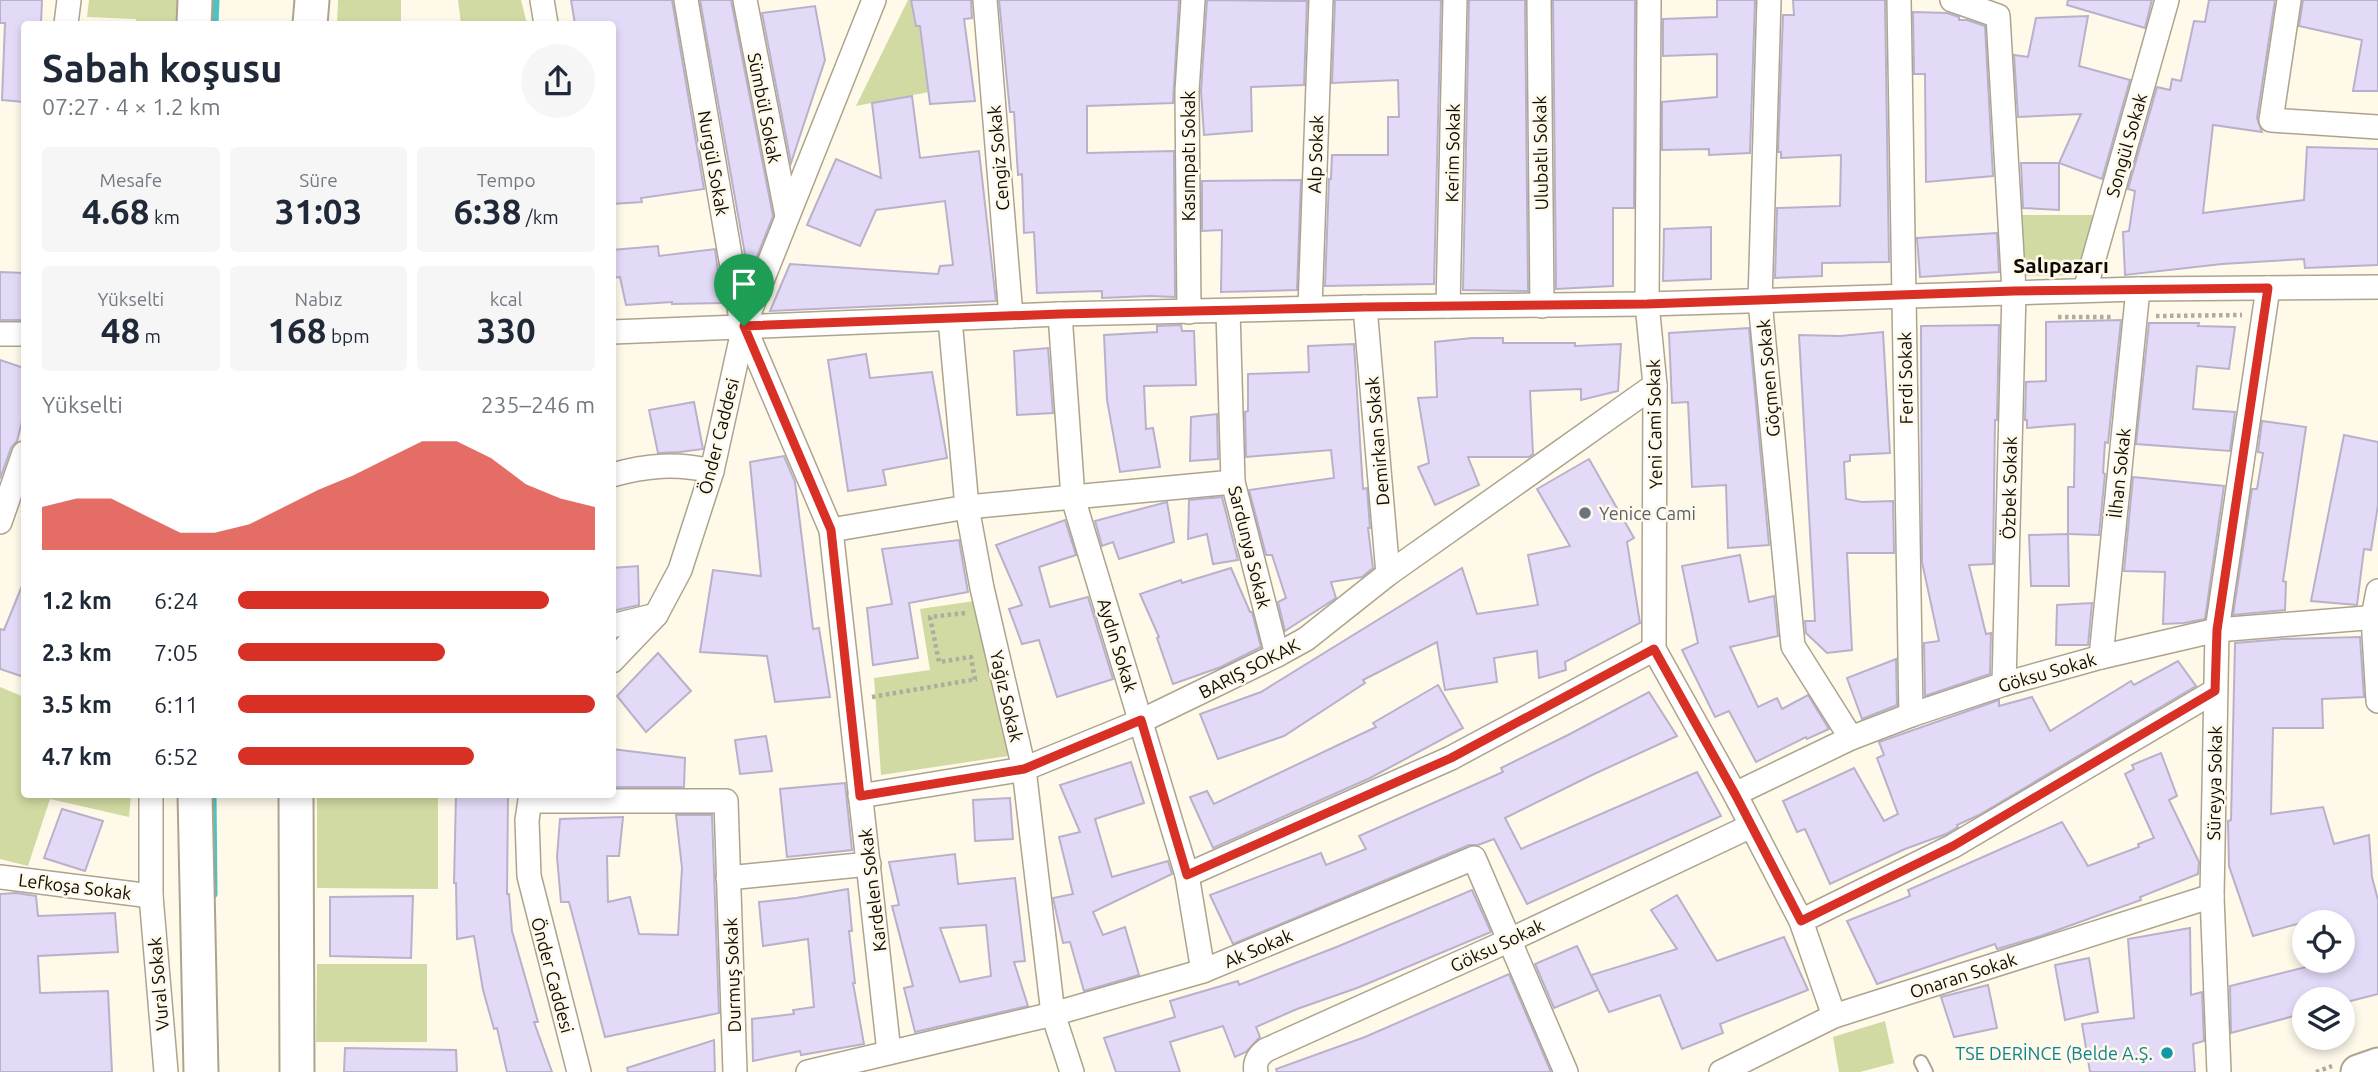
<!DOCTYPE html>
<html lang="tr">
<meta charset="utf-8">
<style>
:root{--surface:#fff;--page:#f6f6f7;--text:#1f2937;--muted:#747a83;--accent:#d93025}
body{margin:0;font-family:Ubuntu,sans-serif;background:var(--page);color:var(--text);height:100vh;display:flex;flex-direction:column;font-size:26px;white-space:nowrap}
*{box-sizing:border-box;margin:0}
p{font-size:23px;color:var(--muted)}
.icon{flex:none;width:38px;height:38px;fill:none;stroke:currentColor;stroke-width:2;stroke-linecap:round;stroke-linejoin:round}
.map{position:relative;flex:1;overflow:hidden}
.details{position:absolute;left:21px;top:21px;width:595px;height:777px;display:flex;flex-direction:column;background:var(--surface);border-radius:7px;box-shadow:0 4px 10px #0003}
.details>*{flex:none}
.controls{position:absolute;left:2292px;top:910px;display:grid;gap:14px}
.controls a{display:grid;place-items:center;width:63px;height:63px;border-radius:50%;background:var(--surface);box-shadow:0 4px 10px #0003;font-size:35px}
.pin{position:absolute;display:grid;place-items:center;width:60px;height:60px;color:#fff;margin:-72px -30px;border-radius:50% 50% 50% 0;rotate:-45deg;box-shadow:0 0 7px #0007}
.pin .icon{rotate:45deg}
.round{display:grid;place-items:center;flex:none;width:74px;height:74px;border-radius:37px;background:var(--page)}
.overview{display:flex;align-items:center;justify-content:space-between;height:119px;padding:0 21px}
h1{font-size:38px;font-weight:700;line-height:52px}
.stats{display:grid;grid-template-columns:repeat(3,1fr);gap:10px;height:119px;padding:7px 21px}
.stats div{display:grid;align-content:center;border-radius:7px;background:var(--page);text-align:center}
.stats b{font-size:35px;font-weight:700}
.stats small{font-size:19px;font-weight:400}
.stats p{font-size:19px}
.chart{height:196px;padding:14px 21px}
.chart p{display:flex;justify-content:space-between}
.chart svg{width:100%;height:126px;margin-top:7px;fill:var(--accent);opacity:.7}
ul{padding:0 21px;list-style:none;font-size:23px}
li{display:grid;grid-template-columns:112px 84px 1fr;align-items:center;height:52px}
li i{height:18px;border-radius:9px;background:var(--accent)}
.map>svg:first-child{display:block}
.green{fill:#d1daa2}
.lines{fill:none;stroke-linecap:round;stroke-linejoin:round}
.stream{stroke:#4fc2c3;stroke-width:7}
.building{fill:#e3daf7;stroke:#b9b1ca;stroke-width:2;fill-rule:evenodd}
.lane-casing{stroke:#aea48d;stroke-width:16}
.street-casing{stroke:#aea48d;stroke-width:26}
.secondary-casing{stroke:#aea48d;stroke-width:37}
.path{stroke:#b0ab9f;stroke-width:4.5;stroke-dasharray:3.5 3.5;stroke-linecap:butt}
.lane{stroke:#fff;stroke-width:12}
.street{stroke:#fff;stroke-width:23}
.secondary{stroke:#fff;stroke-width:33}
.route-casing{stroke:#fff;stroke-width:14}
.route{stroke:#d93025;stroke-width:9}
.worship-dot{fill:#6b7280;stroke:#fff9ea;stroke-width:2.5}
.culture-dot{fill:#0f9aa8;stroke:#fff9ea;stroke-width:2.5}
.labels{text-anchor:middle;dominant-baseline:central;stroke-width:5;stroke-linejoin:round;paint-order:stroke}
.street-label{font-size:18px;fill:#0f0b04;stroke:#fff9ea}
.worship-label{font-size:18px;fill:#5b616d;stroke:#fff9ea;text-anchor:start}
.culture-label{font-size:18px;fill:#0d838f;stroke:#fff9ea;text-anchor:end}
.quarter-label{font-size:21px;font-weight:bold;fill:#0f0b04;stroke:#fff9ea}
</style>
<div class="map">
<svg width="2378" height="1072" viewBox="0 0 2378 1072">
<rect width="100%" height="100%" fill="#fff9ea"/>
<g class="green">
<path d="M89,0H179V24H137L136,19L87,17Z"/>
<path d="M338,0H401V24H337Z"/>
<path d="M458,0H521L527,24H461Z"/>
<path d="M908,0H911L916,26H920L929,92L856,106Z"/>
<path d="M2017,215H2094L2081,275L2020,276Z"/>
<path d="M974,601L1008,756L881,775L874,678L930,670L920,609Z"/>
<path d="M0,687L24,697V794L131,795L129,817L50,799L28,866L0,859Z"/>
<path d="M317,795H438V889L317,888Z"/>
<path d="M317,964H427V1042H316Z"/>
<path d="M1885,1021L1894,1063L1860,1072H1839L1833,1037Z"/>
</g>
<g class="lines">
<g class="stream">
<path d="M215,24L216,0"/>
<path d="M213,794L214,894"/>
</g>
</g>
<g class="building">
<path d="M0,0H42L41,24H24V102L2,100L5,23H0Z"/>
<path d="M571,0H672L704,189L641,198L642,202L612,204V24H575Z"/>
<path d="M700,0H731L773,216L749,277Z"/>
<path d="M911,0H971L972,18L964,19L975,101L930,104L920,26H916Z"/>
<path d="M999,0H1179L1173,103L1087,106V153L1174,151L1175,297L1150,296L1102,298V291L1037,293L1034,232L1024,233L1022,174L1018,175L1014,112H1010Z"/>
<path d="M1207,0L1307,1L1304,85L1251,87L1252,131L1204,135L1201,91Z"/>
<path d="M1335,0H1441L1434,284L1325,286L1329,179H1331L1332,155H1388V117H1399L1398,80L1332,83Z"/>
<path d="M1469,0H1525L1528,291L1463,290Z"/>
<path d="M1553,0H1635L1634,208H1613V286L1556,289Z"/>
<path d="M1717,0H1755L1750,153L1709,155V149L1662,150V102L1717,97V54L1663,56V19L1717,17Z"/>
<path d="M1793,0H1885L1889,262L1822,263V276L1775,278L1777,208L1840,206L1841,155L1781,158V152H1778L1783,15H1794Z"/>
<path d="M2068,0H2152L2145,28L2067,5Z"/>
<path d="M2209,0H2275L2257,118L2262,132L2213,125L2203,213L2304,200L2307,147L2378,149V265L2305,268L2304,259L2222,264L2125,275L2123,232L2129,231L2135,191L2128,189L2157,87L2170,90L2172,79L2181,81L2194,21L2205,22Z"/>
<path d="M2303,0H2378V91H2353L2362,40L2299,26Z"/>
<path d="M815,6L825,60L791,163L762,13Z"/>
<path d="M1913,12L1947,13L1959,17V20H1967L1985,26L1993,176L1926,182L1925,74H1914Z"/>
<path d="M2088,16L2079,66L2130,80L2102,179L2059,163L2081,114L2018,117L2014,55L2028,57L2036,18Z"/>
<path d="M912,96L920,158L979,151L996,301L770,311L790,264L938,274L940,266L953,265L945,201L876,210L860,246L807,225L836,159L881,178L872,103Z"/>
<path d="M2021,163H2059V210L2023,208Z"/>
<path d="M1301,180L1297,290L1221,292L1222,230L1202,231V181Z"/>
<path d="M1711,227V279L1663,281L1664,229Z"/>
<path d="M1997,233L1999,272L1920,277L1917,238Z"/>
<path d="M658,246L659,256L715,249L722,303L672,304V302L626,305L620,277L612,278V250Z"/>
<path d="M0,272L24,273V320H0Z"/>
<path d="M2121,320L2108,443L2105,442L2103,473L2105,474L2099,535L2068,534V487H2074L2075,424L2027,428V420H2025L2026,382L2046,381V322Z"/>
<path d="M2149,323H2199L2198,326L2235,327L2229,369L2197,366L2193,409L2235,412L2230,451L2136,444Z"/>
<path d="M1181,325L1182,331H1194L1196,385L1144,386L1146,429L1153,428L1160,467L1120,472L1107,400L1104,335L1157,332V326Z"/>
<path d="M1999,325L1997,420H1995L1993,564L1969,565L1986,634L1991,633L1990,674L1925,696L1924,643L1939,641L1922,562L1921,326Z"/>
<path d="M1749,328L1769,545L1728,548L1726,485L1692,487L1688,402L1672,403L1669,333Z"/>
<path d="M1883,332L1890,453L1850,455V461L1844,462L1846,499L1862,502L1893,501L1894,553H1847L1852,650L1827,653L1806,633L1805,621H1815L1799,335L1840,336Z"/>
<path d="M1472,338H1503V343H1575V346L1621,344L1618,391L1581,400V389L1530,391L1533,454L1529,457H1468L1479,485L1435,505L1418,467L1429,463L1418,398L1437,397L1435,342Z"/>
<path d="M1354,344L1363,489L1367,488L1370,528H1368L1373,568L1362,577L1331,582L1336,598L1285,631L1278,602L1286,598L1272,555H1266L1249,490L1334,478L1331,450L1246,457L1245,412L1248,411V374L1309,372L1308,346Z"/>
<path d="M1048,348L1053,413L1017,415L1014,351Z"/>
<path d="M866,354L870,378L932,372L947,458L883,470L886,485L848,491L828,360Z"/>
<path d="M0,360L24,368V414L17,441L11,448L0,479Z"/>
<path d="M694,402L703,449L680,452L658,453L649,410Z"/>
<path d="M1217,414L1218,459L1190,461L1191,417Z"/>
<path d="M2262,421L2306,427L2283,581L2286,582L2285,610L2233,615L2252,489H2257L2263,453L2258,452Z"/>
<path d="M2344,435L2378,442V505L2371,550L2364,549L2357,605L2311,601Z"/>
<path d="M784,456L795,482L813,629L819,628L830,697L775,702L767,656L700,652L713,570L761,576L750,462Z"/>
<path d="M1589,459L1634,538L1627,542L1640,623L1565,662L1566,670L1539,678L1537,651L1494,658L1497,682L1445,690L1437,642L1363,680L1365,683L1284,736L1218,759L1200,714L1261,692L1462,568L1477,614L1538,605L1528,555L1570,546L1537,489Z"/>
<path d="M2133,477L2224,486L2205,619L2184,623L2163,624L2165,572L2124,571Z"/>
<path d="M1222,497L1238,560L1213,564L1207,534L1188,539L1189,500Z"/>
<path d="M1167,502L1174,542L1119,559L1113,542L1102,546L1095,521Z"/>
<path d="M1065,520L1076,555L1039,567L1050,607L1088,597L1113,679L1057,697L1039,640L1022,644L1009,609L1022,605L996,545Z"/>
<path d="M2068,534L2069,586H2031L2029,535Z"/>
<path d="M959,540L968,592L909,603L918,658L873,665L867,608L892,604L882,549Z"/>
<path d="M1740,555L1749,602L1774,596L1778,636L1730,647L1758,707L1777,698L1782,709L1808,695L1829,729L1807,739L1806,737L1756,762L1729,711L1715,717L1682,650L1698,643L1682,566Z"/>
<path d="M638,566L639,605L612,611V568Z"/>
<path d="M1231,568L1250,612H1252L1261,647L1221,667L1173,684L1157,638L1159,637L1140,594L1181,580L1182,583Z"/>
<path d="M24,581V677L0,669V629L4,630Z"/>
<path d="M2092,603L2088,645H2056L2057,605Z"/>
<path d="M2360,637L2364,697L2322,699L2323,728H2273L2271,814L2323,807L2334,844L2369,835L2372,877L2378,900V994L2343,1003V999H2305V1013L2231,1033L2230,986L2330,961H2343V922H2325L2323,917L2253,936L2229,866L2228,821L2231,820L2235,643L2283,639Z"/>
<path d="M658,653L691,691L646,732L617,696Z"/>
<path d="M1896,659L1897,705L1862,719L1847,678Z"/>
<path d="M2178,661L2196,686L1979,815L1957,825L1958,827L1946,834L1905,849L1830,884L1805,829L1797,832L1783,801L1854,768L1884,821L1898,814L1877,758L1884,755L1879,742L1999,700V706L2032,697L2050,731L2131,681L2134,685Z"/>
<path d="M1438,685L1463,728L1370,778L1213,848L1190,797L1207,791L1214,804L1376,727L1373,723Z"/>
<path d="M1649,692L1677,736L1592,775L1505,818L1521,849L1697,772L1721,816L1527,904L1494,839L1478,845H1469L1233,944L1210,895L1321,853L1326,865L1366,849L1359,836L1503,772L1501,768L1568,735Z"/>
<path d="M766,736L772,771L740,774L735,740Z"/>
<path d="M612,749L685,758L684,787H612Z"/>
<path d="M2161,753L2177,796L2169,800L2199,862L2198,874L2140,897L2141,900L2041,936L1997,949L1995,944L1877,984L1847,921L1910,896L1908,890L2062,822L2088,866L2139,847L2138,844L2154,838L2125,774L2134,769L2132,765Z"/>
<path d="M1131,762L1144,803L1095,819L1112,877L1168,861L1172,874L1093,912L1103,935L1125,927L1139,975L1084,991L1070,942L1063,943L1053,898L1073,894L1059,837L1080,832L1060,785Z"/>
<path d="M845,783L852,850L787,857L780,789Z"/>
<path d="M456,794H508L507,894H509L512,931L538,1022H534L552,1072H507L497,1028L494,1029L483,990L474,936L457,939L456,883H454Z"/>
<path d="M1010,798L1013,839L975,841L973,800Z"/>
<path d="M62,809L103,821L85,871L44,858Z"/>
<path d="M676,815H712L719,1013L605,1037L569,902H561L557,857L560,819L623,817L619,856H607L608,902L630,897L639,934L678,935L682,868Z"/>
<path d="M955,854L958,884L1015,878L1025,961L1014,962L1028,1006L915,1032L904,988L913,986L892,906L899,905L889,862ZM986,925L991,976L960,982L940,928Z"/>
<path d="M848,889L852,931H849L855,983H853L864,1044L801,1055L800,1051L753,1061L752,1019L794,1014L793,1010L814,1007L808,939L763,946L759,902L796,898Z"/>
<path d="M1472,890L1491,932L1357,988L1297,1009L1256,1027L1260,1037L1246,1052L1235,1057L1223,1026L1170,1042L1180,1072H1116L1104,1038L1175,1017L1170,1001L1238,981L1239,985L1339,946Z"/>
<path d="M16,893L36,896L38,916L115,913L118,952L38,956L40,993L108,991L112,1072H0V894Z"/>
<path d="M1677,895L1717,961L1784,937L1808,990L1720,1024L1723,1033L1682,1049L1660,995L1609,1012L1591,975L1677,949L1651,910Z"/>
<path d="M413,896L411,958L330,956V897Z"/>
<path d="M2190,928L2191,995L2202,992L2204,1041L2193,1044L2195,1072H2090L2082,1024L2134,1018L2128,939Z"/>
<path d="M1577,946L1598,990L1554,1008L1535,964Z"/>
<path d="M2089,958L2098,1012L2065,1020L2055,965Z"/>
<path d="M1509,974L1551,1072H1277L1276,1069L1365,1037Z"/>
<path d="M1988,985L1997,1028L1954,1037L1941,997Z"/>
<path d="M714,1040L715,1072H628L627,1068Z"/>
<path d="M345,1048L456,1050L457,1072H344Z"/>
</g>
<g class="lines">
<defs>
<path id="lane" d="M1921,1062L1926,1072"/>
<g id="street">
<path d="M542,0L546,24"/>
<path d="M686,0L741,319L831,530L889,1052"/>
<path d="M745,0L787,216"/>
<path d="M985,0L1011,316"/>
<path d="M1539,0L1542,306"/>
<path d="M1649,0L1647,304L1655,385L1654,649L1735,794L1801,921L1834,1016"/>
<path d="M1769,0L1760,301L1793,646L1851,738"/>
<path d="M1899,0L1911,715"/>
<path d="M1952,0L1998,16L2014,291L2004,684"/>
<path d="M2289,0L2271,120L2378,127"/>
<path d="M66,24L69,0"/>
<path d="M2085,290L2167,0"/>
<path d="M1448,306L1455,0"/>
<path d="M1365,307L1388,574"/>
<path d="M1310,308L1321,0"/>
<path d="M1228,311L1233,482L1277,655"/>
<path d="M1189,312L1187,91L1193,0"/>
<path d="M1060,314L1073,498L1187,875L1203,971"/>
<path d="M950,319L967,507L982,588L1024,769L1053,1014L1072,1072"/>
<path d="M612,332L1060,314L1365,307L1647,304L2138,289L2378,287"/>
<path d="M0,334H24"/>
<path d="M612,475C648,465 676,463 712,471"/>
<path d="M0,522L24,453"/>
<path d="M831,530L967,507L1233,482"/>
<path d="M2378,591L2373,617L2378,701"/>
<path d="M612,626L656,615"/>
<path d="M2101,657L2138,289"/>
<path d="M612,661L656,615L680,570L712,471L744,326L874,0"/>
<path d="M151,794V896L166,1072"/>
<path d="M531,794L527,820L529,876L579,1072"/>
<path d="M1735,794L1851,738L1911,715L2004,684L2101,657L2217,630L2378,617"/>
<path d="M860,796L1024,769L1141,721L1277,655L1306,639L1388,574L1655,385"/>
<path d="M530,801H726L735,1072"/>
<path d="M1187,875L1451,758L1654,649"/>
<path d="M0,877L151,896"/>
<path d="M728,878L869,864"/>
<path d="M1801,921L1953,846L2215,691"/>
<path d="M808,1072L1053,1014L1203,971L1474,858L1566,1072"/>
<path d="M1256,1072C1254,1062 1258,1056 1266,1050L1510,940L1751,826"/>
<path d="M1721,1072L1834,1016L2212,896"/>
<path d="M2219,1072L2212,896L2217,630L2268,288"/>
</g>
<g id="secondary">
<path d="M194,24L195,0"/>
<path d="M310,24L312,0"/>
<path d="M195,794L201,1072"/>
<path d="M296,794L297,1072"/>
<path d="M2358,1072L2378,1065"/>
</g>
</defs>
<use href="#lane" class="lane-casing"/>
<use href="#street" class="street-casing"/>
<use href="#secondary" class="secondary-casing"/>
<g class="path">
<path d="M2156,316L2242,315"/>
<path d="M2058,317H2113"/>
<path d="M965,613L930,617L939,662L971,657L975,680"/>
<path d="M872,697L977,679"/>
<path d="M2316,1072L2332,1066"/>
</g>
<use href="#lane" class="lane"/>
<use href="#street" class="street"/>
<use href="#secondary" class="secondary"/>
</g>
<g class="lines">
<defs>
<path id="route" d="M2268,288L2217,630L2215,691L1953,846L1801,921L1735,794L1654,649L1451,758L1187,875L1141,720L1024,769L860,796L831,530L744,326L1060,314L1365,307L1647,304L2014,291Z"/>
</defs>
<use href="#route" class="route-casing"/>
<use href="#route" class="route"/>
</g>
<circle class="worship-dot" cx="1585" cy="513" r="7"/>
<circle class="culture-dot" cx="2167" cy="1053" r="7"/>
<g class="labels">
<g class="street-label">
<text transform="translate(765 108) rotate(79)">Sümbül Sokak</text>
<text transform="translate(2126 145) rotate(-74)">Songül Sokak</text>
<text transform="translate(1452 153) rotate(-89)">Kerim Sokak</text>
<text transform="translate(1540 153) rotate(-91)">Ulubatlı Sokak</text>
<text transform="translate(1315 154) rotate(-88)">Alp Sokak</text>
<text transform="translate(1188 156) rotate(-90)">Kasımpatı Sokak</text>
<text transform="translate(998 158) rotate(-95)">Cengiz Sokak</text>
<text transform="translate(714 163) rotate(80)">Nurgül Sokak</text>
<text transform="translate(1768 378) rotate(-95)">Göçmen Sokak</text>
<text transform="translate(1905 378) rotate(-91)">Ferdi Sokak</text>
<text transform="translate(1654 424) rotate(-91)">Yeni Cami Sokak</text>
<text transform="translate(718 436) rotate(-76)">Önder Caddesi</text>
<text transform="translate(1377 441) rotate(-95)">Demirkan Sokak</text>
<text transform="translate(2119 473) rotate(-84)">İlhan Sokak</text>
<text transform="translate(2009 488) rotate(-89)">Özbek Sokak</text>
<text transform="translate(1250 547) rotate(76)">Sardunya Sokak</text>
<text transform="translate(1118 645) rotate(73)">Aydın Sokak</text>
<text transform="translate(1249 668) rotate(-27)">BARIŞ SOKAK</text>
<text transform="translate(2047 672) rotate(-16)">Göksu Sokak</text>
<text transform="translate(1007 696) rotate(77)">Yağız Sokak</text>
<text transform="translate(2214 783) rotate(-89)">Süreyya Sokak</text>
<text transform="translate(75 886) rotate(7)">Lefkoşa Sokak</text>
<text transform="translate(872 890) rotate(-97)">Kardelen Sokak</text>
<text transform="translate(1497 945) rotate(-25)">Göksu Sokak</text>
<text transform="translate(1258 948) rotate(-23)">Ak Sokak</text>
<text transform="translate(553 975) rotate(75)">Önder Caddesi</text>
<text transform="translate(732 975) rotate(-92)">Durmuş Sokak</text>
<text transform="translate(1963 975) rotate(-18)">Onaran Sokak</text>
<text transform="translate(158 984) rotate(-95)">Vural Sokak</text>
</g>
<g class="worship-label">
<text x="1599" y="513">Yenice Cami</text>
</g>
<g class="culture-label">
<text x="2153" y="1053">TSE DERİNCE (Belde A.Ş.</text>
</g>
<g class="quarter-label">
<text x="2061" y="265">Salıpazarı</text>
</g>
</g>
</svg>
<div class="controls">
<a><svg class="icon" aria-label="locate" viewBox="0 0 24 24"><circle cx="12" cy="12" r="6"/><path d="M12 2v4M12 18v4M2 12h4M18 12h4"/></svg></a>
<a><svg class="icon" aria-label="layers" viewBox="0 0 24 24"><path d="M12 4l9 5-9 5-9-5zM3 14l9 5 9-5"/></svg></a>
</div>
<div class="pin" style="left:744px;top:326px;background:#1e9e55"><svg class="icon" aria-label="arrive" viewBox="0 0 24 24"><path d="M6 21V4h12l-3 4 3 4H6"/></svg></div>
<section class="details">
<div class="overview"><div><h1>Sabah koşusu</h1><p>07:27 · 4 × 1.2 km</p></div><a class="round"><svg class="icon" aria-label="share" viewBox="0 0 24 24"><path d="M12 15V3M7 8l5-5 5 5M5 13v7h14v-7"/></svg></a></div>
<div class="stats">
<div><p>Mesafe</p><b>4.68<small> km</small></b></div>
<div><p>Süre</p><b>31:03</b></div>
<div><p>Tempo</p><b>6:38<small> /km</small></b></div>
</div>
<div class="stats">
<div><p>Yükselti</p><b>48<small> m</small></b></div>
<div><p>Nabız</p><b>168<small> bpm</small></b></div>
<div><p>kcal</p><b>330</b></div>
</div>
<div class="chart"><p><span>Yükselti</span>235–246 m</p>
<svg viewBox="0 0 160 44" preserveAspectRatio="none"><path d="M0 44V29L10 26L20 26L30 32L40 38L50 38L60 35L70 29L80 23L90 18L100 12L110 6L120 6L130 12L140 21L150 26L160 29V44z"/></svg>
</div>
<ul>
<li><b>1.2 km</b>6:24<i style="width:87%"></i></li>
<li><b>2.3 km</b>7:05<i style="width:58%"></i></li>
<li><b>3.5 km</b>6:11<i style="width:100%"></i></li>
<li><b>4.7 km</b>6:52<i style="width:66%"></i></li>
</ul>
</section>
</div>
